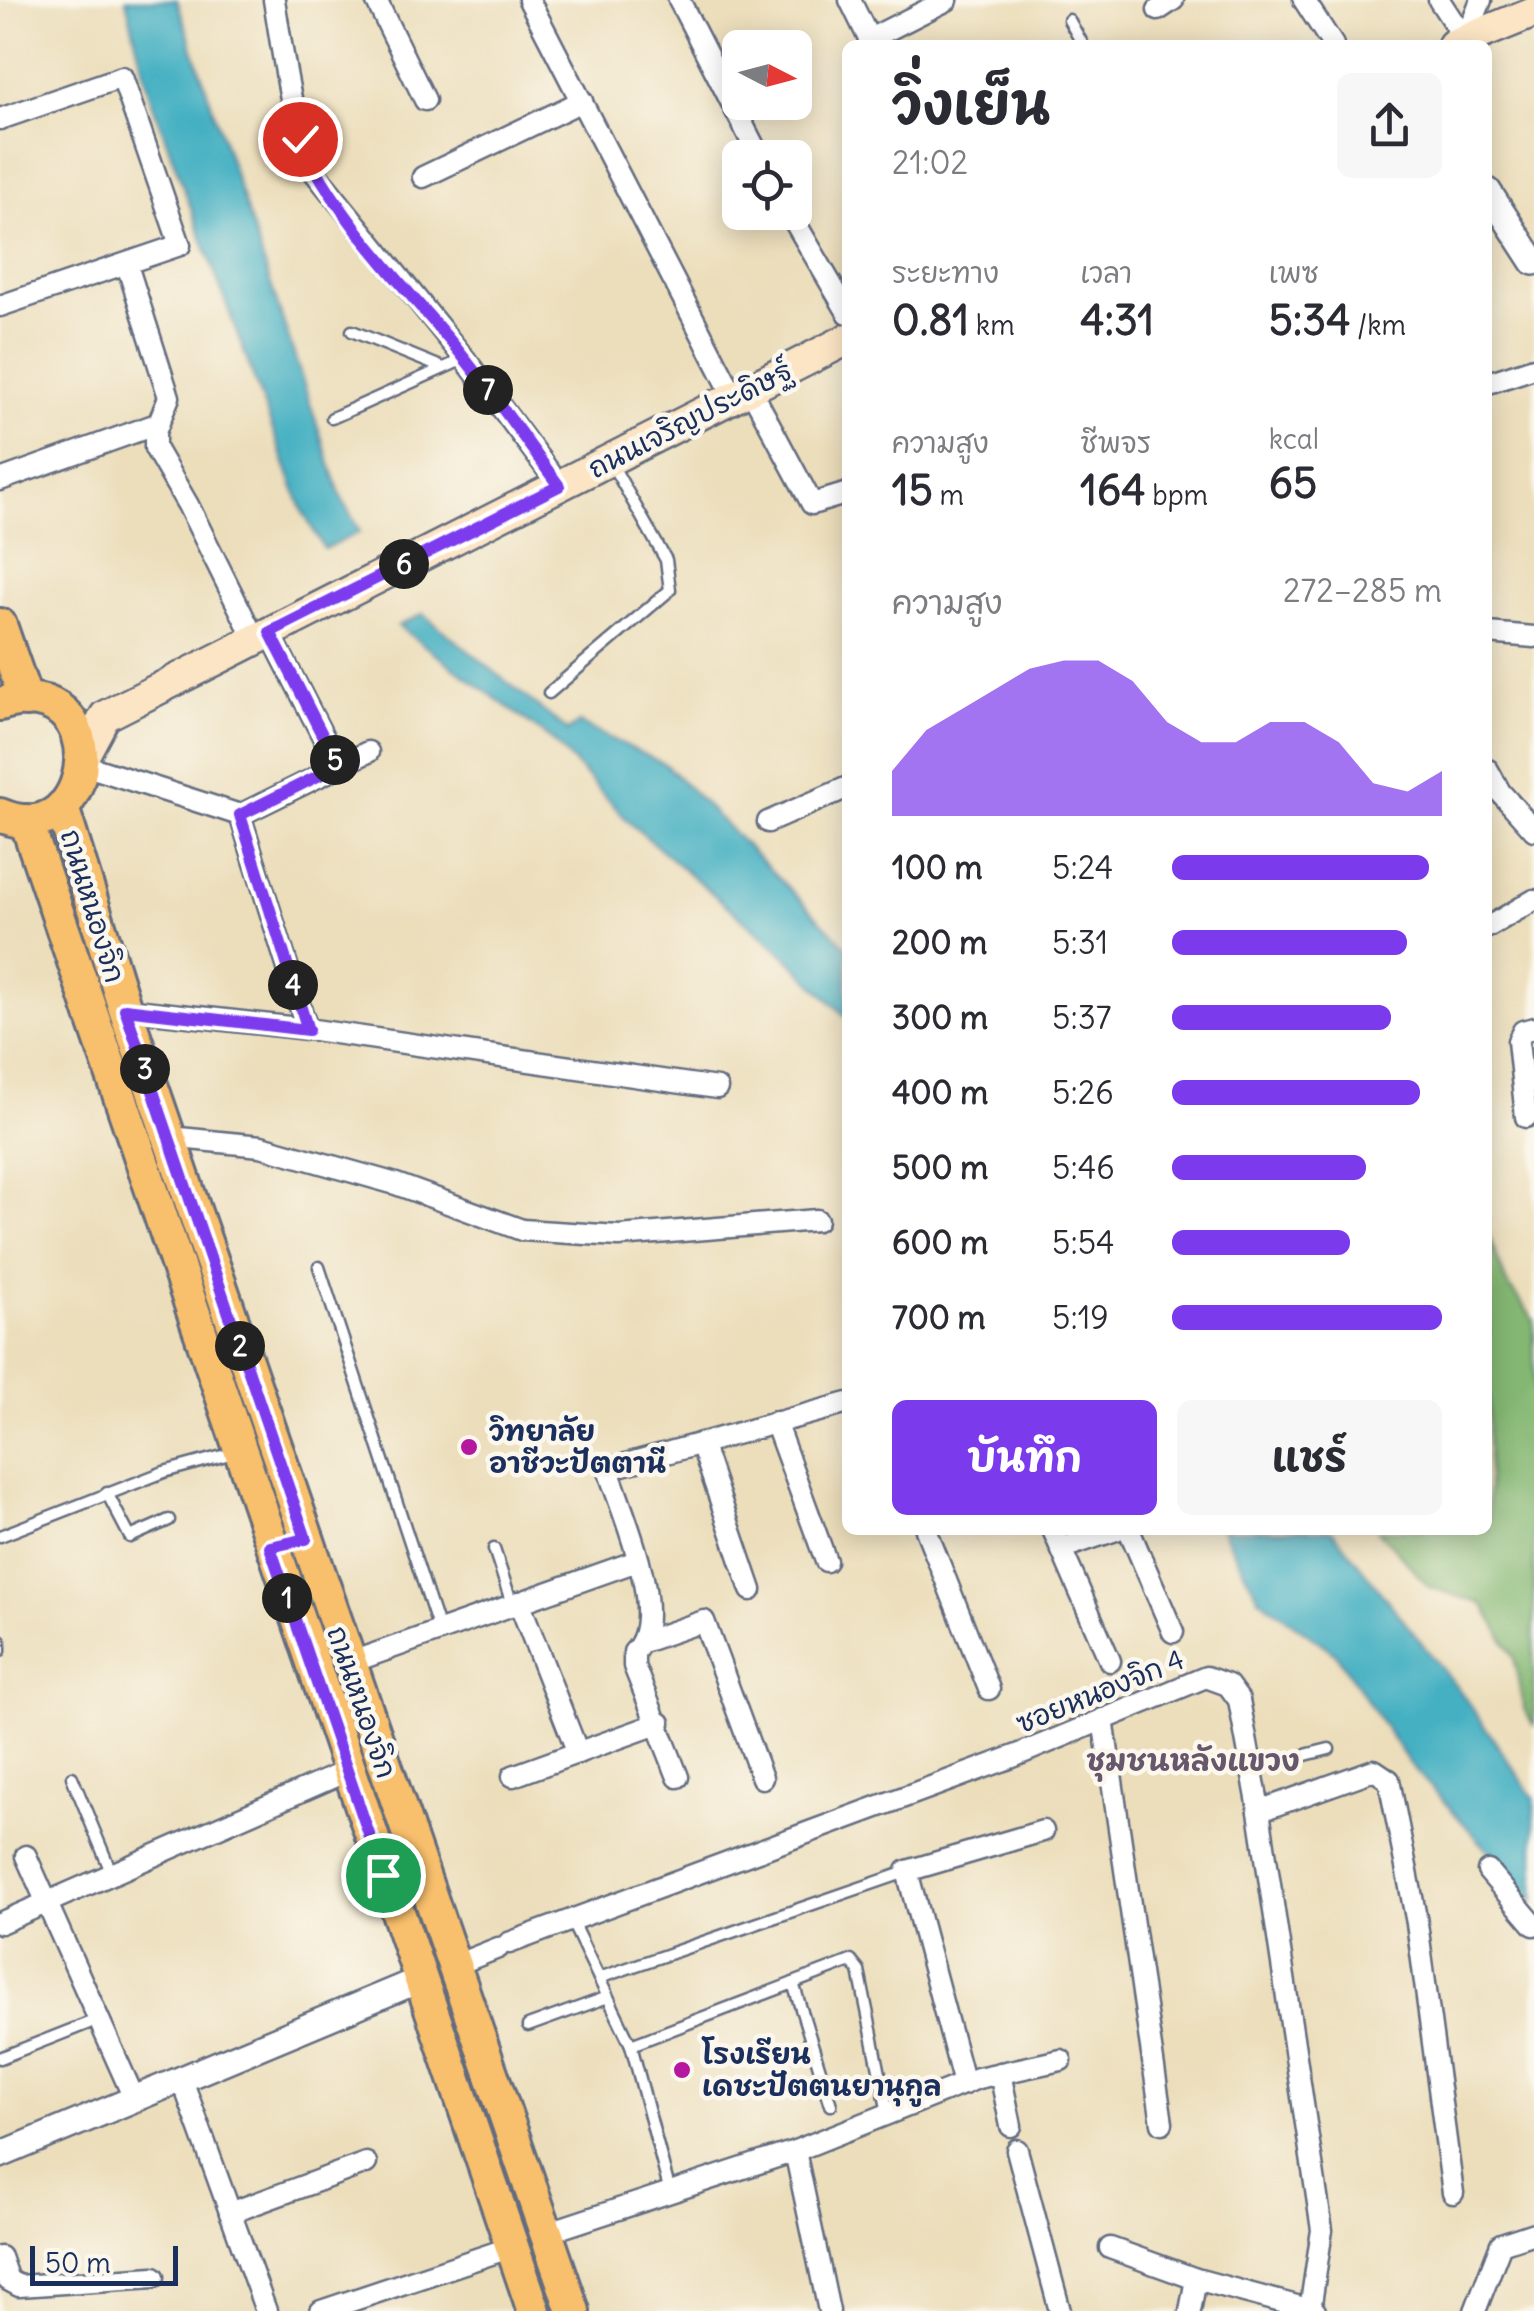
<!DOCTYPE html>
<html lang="th">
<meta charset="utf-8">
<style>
:root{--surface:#fff;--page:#f7f7f7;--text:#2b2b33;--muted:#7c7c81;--accent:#7c3aed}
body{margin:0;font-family:Delius,"Playpen Sans Thai",sans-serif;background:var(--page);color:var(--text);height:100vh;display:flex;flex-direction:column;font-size:38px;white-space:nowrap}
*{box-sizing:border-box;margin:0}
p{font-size:32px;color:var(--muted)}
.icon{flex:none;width:55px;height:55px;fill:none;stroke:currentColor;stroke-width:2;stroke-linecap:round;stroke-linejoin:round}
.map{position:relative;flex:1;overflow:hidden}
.details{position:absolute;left:842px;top:40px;width:650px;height:1495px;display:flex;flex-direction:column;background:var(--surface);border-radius:15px;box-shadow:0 5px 25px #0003}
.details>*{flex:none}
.needle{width:65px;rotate:96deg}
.buttons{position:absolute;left:722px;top:30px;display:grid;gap:20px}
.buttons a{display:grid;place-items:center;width:90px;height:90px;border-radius:15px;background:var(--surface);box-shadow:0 5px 25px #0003;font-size:50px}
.scale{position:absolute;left:30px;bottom:25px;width:148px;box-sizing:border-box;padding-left:10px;border:5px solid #1b2f5e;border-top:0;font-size:28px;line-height:35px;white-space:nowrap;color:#1b2f5e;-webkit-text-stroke:8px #fbf7ec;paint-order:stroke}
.pin{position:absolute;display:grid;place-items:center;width:85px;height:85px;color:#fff;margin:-42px;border:5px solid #fff;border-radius:50%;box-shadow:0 2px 10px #0007}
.km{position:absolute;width:50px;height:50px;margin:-25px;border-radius:50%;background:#222;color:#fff;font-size:28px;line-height:50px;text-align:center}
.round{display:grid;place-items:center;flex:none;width:105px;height:105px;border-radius:15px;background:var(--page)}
.summary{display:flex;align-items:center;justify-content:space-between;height:170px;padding:0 50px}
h1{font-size:55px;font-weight:700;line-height:75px}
.figures{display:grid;grid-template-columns:repeat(3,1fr);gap:15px;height:170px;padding:10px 50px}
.figures div{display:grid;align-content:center}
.figures b{font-size:42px;font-weight:700}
.figures small{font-size:28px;font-weight:400}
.figures p{font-size:28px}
.chart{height:280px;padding:20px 50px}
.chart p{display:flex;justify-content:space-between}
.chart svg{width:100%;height:180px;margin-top:10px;fill:var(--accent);opacity:.7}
.action{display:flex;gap:20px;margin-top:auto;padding:20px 50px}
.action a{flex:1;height:115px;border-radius:15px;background:var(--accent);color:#fff;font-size:40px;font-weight:700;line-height:115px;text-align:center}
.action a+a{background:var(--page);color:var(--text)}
ul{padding:0 50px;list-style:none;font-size:32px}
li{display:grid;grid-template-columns:160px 120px 1fr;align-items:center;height:75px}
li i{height:25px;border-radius:12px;background:var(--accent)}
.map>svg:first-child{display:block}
.forest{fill:#84b772;stroke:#507368;stroke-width:2.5}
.water{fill:#44b0c2;stroke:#307090;stroke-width:2.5}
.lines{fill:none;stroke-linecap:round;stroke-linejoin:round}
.service-casing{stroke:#646c7f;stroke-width:15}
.minor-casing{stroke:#646c7f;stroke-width:25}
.tertiary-casing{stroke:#646c7f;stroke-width:30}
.secondary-casing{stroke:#646c7f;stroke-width:35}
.primary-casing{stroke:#646c7f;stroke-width:38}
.service{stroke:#fff;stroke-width:10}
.minor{stroke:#fff;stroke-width:20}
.tertiary{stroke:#fff;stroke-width:25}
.secondary{stroke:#fce5c4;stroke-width:30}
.primary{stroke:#f8bf6c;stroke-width:32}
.route-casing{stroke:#fff;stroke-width:20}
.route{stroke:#7c3aed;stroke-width:12}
.poi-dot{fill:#b5179e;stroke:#fbf7ec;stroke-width:4}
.labels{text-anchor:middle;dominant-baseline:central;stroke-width:9;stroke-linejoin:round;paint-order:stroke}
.street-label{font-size:28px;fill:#1b2f5e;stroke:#fbf7ec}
.poi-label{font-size:28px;font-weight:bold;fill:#1b2f5e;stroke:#fbf7ec;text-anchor:start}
.neighbourhood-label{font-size:30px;font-weight:bold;fill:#66576c;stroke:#fbf7ec}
</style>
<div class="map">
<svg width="1534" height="2311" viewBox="0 0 1534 2311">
<rect width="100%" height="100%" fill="#fbf7ec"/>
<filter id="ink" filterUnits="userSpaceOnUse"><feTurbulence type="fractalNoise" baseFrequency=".01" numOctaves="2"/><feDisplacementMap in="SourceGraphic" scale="20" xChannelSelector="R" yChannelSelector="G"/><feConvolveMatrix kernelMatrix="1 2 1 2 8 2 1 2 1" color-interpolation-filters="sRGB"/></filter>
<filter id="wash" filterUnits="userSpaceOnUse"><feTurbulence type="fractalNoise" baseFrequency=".0048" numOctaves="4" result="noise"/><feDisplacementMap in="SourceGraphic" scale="40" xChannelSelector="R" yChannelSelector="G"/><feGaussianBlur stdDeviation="2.25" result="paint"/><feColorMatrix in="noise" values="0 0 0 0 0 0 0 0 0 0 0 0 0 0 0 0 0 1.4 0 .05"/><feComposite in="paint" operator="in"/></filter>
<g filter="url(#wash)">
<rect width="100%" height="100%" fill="#ecdebb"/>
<path class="forest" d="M1488,1234L1506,1282L1534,1320V1725L1524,1709L1514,1657L1483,1604L1429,1587L1378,1530H1488Z"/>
<g class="water">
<path d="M126,0H177L341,497L360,532L324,549L303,512L149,94Z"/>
<path d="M423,614L568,731L579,723L666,765L847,947V1018L787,957L631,824L553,741L398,626Z"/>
<path d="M1222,1530H1332L1465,1698L1534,1798V1901L1409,1763L1336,1654L1259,1598Z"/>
</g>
</g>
<g filter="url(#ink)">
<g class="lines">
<defs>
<g id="service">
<path d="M1069,20L1083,45"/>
<path d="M352,331L443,368"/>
<path d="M332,418L464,359"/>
<path d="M549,693L670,590L666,560L610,461"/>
<path d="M319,1267L439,1630"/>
<path d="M107,1493L130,1537L169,1520"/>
<path d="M0,1536L164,1472L237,1452"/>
<path d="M494,1549L512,1604"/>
<path d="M0,1641V1651"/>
<path d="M1253,1768L1329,1749"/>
<path d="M72,1777L112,1874"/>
<path d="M571,1920L631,2045L670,2192"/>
<path d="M599,1978L906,1872"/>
<path d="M793,1983L831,2105"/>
<path d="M528,2026L608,1997"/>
<path d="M631,2045L851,1961L859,1971L888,2113"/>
<path d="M0,2058L99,2019"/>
</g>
<g id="minor">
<path d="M274,0C284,59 290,118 315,173L465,359L559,485"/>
<path d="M376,0L425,100"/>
<path d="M529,0L734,397"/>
<path d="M679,0L760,158"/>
<path d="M850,0L872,45"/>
<path d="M1304,0L1333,45"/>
<path d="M1439,0L1465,40"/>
<path d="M1158,10L1173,0"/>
<path d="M870,39L947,0"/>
<path d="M1465,40L1481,0"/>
<path d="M0,119L122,77L180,245L0,306"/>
<path d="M423,177L582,101"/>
<path d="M789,212L848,313"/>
<path d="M127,265L169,397L155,432V448L188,505L255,640"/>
<path d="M1488,383L1534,368"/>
<path d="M750,388L812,504L848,493"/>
<path d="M0,480L157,424"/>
<path d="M270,633L338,766"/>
<path d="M1488,633L1534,637"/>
<path d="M84,765L240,815"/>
<path d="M1488,770L1500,792L1534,830"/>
<path d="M768,822L848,787"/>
<path d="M1488,927L1534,900"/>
<path d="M125,1009L307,1029L717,1088"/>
<path d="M307,1029L240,815L368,752"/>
<path d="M1526,1117L1518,1041L1523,1031L1534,1028"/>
<path d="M169,1137L261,1146L396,1184L522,1230L619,1236L817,1220"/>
<path d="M775,1422L826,1561"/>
<path d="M701,1443L751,1590"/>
<path d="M926,1530L989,1689"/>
<path d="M1053,1530L1110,1661"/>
<path d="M1129,1530L1173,1632"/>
<path d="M1063,1548L1116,1530"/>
<path d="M519,1602L578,1753"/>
<path d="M646,1641L704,1621L762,1778"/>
<path d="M349,1663L637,1561"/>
<path d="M1103,1719L1162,2123"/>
<path d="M513,1776L660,1723"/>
<path d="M678,1777L634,1666V1652C670,1617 622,1514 608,1469L848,1403"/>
<path d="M1259,1811L1374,1770L1389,1780L1417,1923L1453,2193"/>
<path d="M26,1856L133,2096"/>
<path d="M1488,1871L1534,1925"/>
<path d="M0,1923L347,1771"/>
<path d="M509,1943L1015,1756L1206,1677L1228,1685L1239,1700L1257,1798L1322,2230L1310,2310"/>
<path d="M453,1966L498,1948"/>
<path d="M1000,2073L1011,2126"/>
<path d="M181,2077L266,2311"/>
<path d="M964,2084L907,1871L1043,1831"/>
<path d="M1017,2150L1060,2311"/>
<path d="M795,2151L829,2311"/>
<path d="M230,2213L366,2163"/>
<path d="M546,2233L795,2151L978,2078L1061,2060"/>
<path d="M1110,2248L1196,2279L1315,2311"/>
<path d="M0,2257L8,2280L19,2286L154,2277"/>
<path d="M321,2311L512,2247"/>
<path d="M1190,2311L1196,2279"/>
<path d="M1475,2311L1501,2244L1534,2233"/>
</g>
<g id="tertiary">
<path d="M1488,191L1534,262"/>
<path d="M0,2155L419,1980"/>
</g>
<g id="secondary">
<path d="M1453,45L1534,12"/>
<path d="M84,755L105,716L848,339"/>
</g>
<g id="primary">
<path d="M0,625L26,700"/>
<path d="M0,704C116,668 100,858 0,815"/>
<path d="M62,807L125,1009L573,2311"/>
<path d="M26,821L534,2311"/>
</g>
</defs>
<use href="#service" class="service-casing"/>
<use href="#minor" class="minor-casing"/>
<use href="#tertiary" class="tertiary-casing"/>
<use href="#secondary" class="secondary-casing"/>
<use href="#primary" class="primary-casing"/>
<use href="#service" class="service"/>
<use href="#minor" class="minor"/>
<use href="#tertiary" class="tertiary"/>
<use href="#secondary" class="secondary"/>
<use href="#primary" class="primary"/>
</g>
</g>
<g class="lines" filter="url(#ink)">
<defs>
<path id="route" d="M300,139C335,215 398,279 452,343C490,389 524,438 559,486L270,632L338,766L240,815L308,1030L125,1009L306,1539L270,1547L383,1875"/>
</defs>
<use href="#route" class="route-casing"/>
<use href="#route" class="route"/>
</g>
<g class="poi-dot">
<circle cx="469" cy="1447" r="10"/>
<circle cx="682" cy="2070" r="10"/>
</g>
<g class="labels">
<g class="street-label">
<text transform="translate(690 419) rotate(-27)">ถนนเจริญประดิษฐ์</text>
<text transform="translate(93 906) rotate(73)">ถนนหนองจิก</text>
<text transform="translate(1100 1691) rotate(-22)">ซอยหนองจิก 4</text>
<text transform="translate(362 1702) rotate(71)">ถนนหนองจิก</text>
</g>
<g class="poi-label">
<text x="489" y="1431">วิทยาลัย<tspan x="489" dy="32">อาชีวะปัตตานี</tspan></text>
<text x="702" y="2054">โรงเรียน<tspan x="702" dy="32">เดชะปัตตนยานุกูล</tspan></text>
</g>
<g class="neighbourhood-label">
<text x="1193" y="1760">ชุมชนหลังแขวง</text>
</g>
</g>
</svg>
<div class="buttons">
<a><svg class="needle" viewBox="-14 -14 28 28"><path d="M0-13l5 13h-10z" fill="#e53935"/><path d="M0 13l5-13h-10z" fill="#7c7c81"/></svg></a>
<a><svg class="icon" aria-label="locate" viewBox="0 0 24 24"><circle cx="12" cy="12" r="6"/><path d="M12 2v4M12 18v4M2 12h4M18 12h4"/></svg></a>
</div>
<div class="scale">50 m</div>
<div class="pin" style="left:383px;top:1875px;background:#1e9e55"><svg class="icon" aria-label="arrive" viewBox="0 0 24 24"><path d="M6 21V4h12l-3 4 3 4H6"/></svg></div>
<div class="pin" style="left:300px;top:139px;background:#d93025"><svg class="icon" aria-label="check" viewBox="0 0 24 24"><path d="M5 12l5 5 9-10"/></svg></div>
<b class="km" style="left:287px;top:1598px">1</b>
<b class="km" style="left:240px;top:1346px">2</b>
<b class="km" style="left:145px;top:1069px">3</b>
<b class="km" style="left:293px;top:985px">4</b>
<b class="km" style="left:335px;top:760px">5</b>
<b class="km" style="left:404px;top:564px">6</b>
<b class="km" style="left:488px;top:390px">7</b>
<section class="details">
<div class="summary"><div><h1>วิ่งเย็น</h1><p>21:02</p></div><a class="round"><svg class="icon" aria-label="share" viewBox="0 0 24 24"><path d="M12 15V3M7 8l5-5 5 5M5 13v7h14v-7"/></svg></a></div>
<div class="figures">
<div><p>ระยะทาง</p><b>0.81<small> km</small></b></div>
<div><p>เวลา</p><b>4:31</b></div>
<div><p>เพซ</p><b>5:34<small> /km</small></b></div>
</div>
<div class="figures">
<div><p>ความสูง</p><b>15<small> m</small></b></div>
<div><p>ชีพจร</p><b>164<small> bpm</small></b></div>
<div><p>kcal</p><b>65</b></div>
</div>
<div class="chart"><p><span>ความสูง</span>272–285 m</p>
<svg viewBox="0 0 160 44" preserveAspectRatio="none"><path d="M0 44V33L10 23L20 18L30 13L40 8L50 6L60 6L70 11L80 21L90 26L100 26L110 21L120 21L130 26L140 36L150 38L160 33V44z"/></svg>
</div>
<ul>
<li><b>100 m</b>5:24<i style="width:95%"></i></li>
<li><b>200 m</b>5:31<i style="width:87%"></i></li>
<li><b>300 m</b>5:37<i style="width:81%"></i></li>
<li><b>400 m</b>5:26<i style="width:92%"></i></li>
<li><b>500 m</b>5:46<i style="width:72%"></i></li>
<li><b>600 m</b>5:54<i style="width:66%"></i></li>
<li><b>700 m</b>5:19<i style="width:100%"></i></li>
</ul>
<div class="action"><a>บันทึก</a><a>แชร์</a></div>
</section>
</div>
